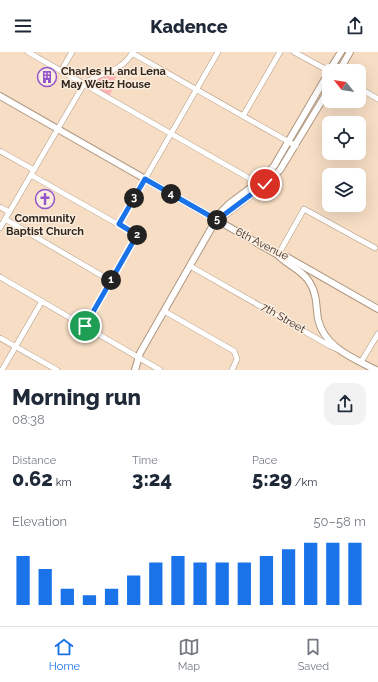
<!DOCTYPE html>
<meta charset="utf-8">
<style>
:root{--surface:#fff;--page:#f2f2f3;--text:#1f2937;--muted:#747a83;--line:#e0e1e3;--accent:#1a73e8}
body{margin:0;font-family:Raleway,sans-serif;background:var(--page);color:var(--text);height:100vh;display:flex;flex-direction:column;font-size:15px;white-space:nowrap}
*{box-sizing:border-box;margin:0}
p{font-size:13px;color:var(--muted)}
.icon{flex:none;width:22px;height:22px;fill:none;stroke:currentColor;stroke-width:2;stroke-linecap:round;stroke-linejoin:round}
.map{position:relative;height:318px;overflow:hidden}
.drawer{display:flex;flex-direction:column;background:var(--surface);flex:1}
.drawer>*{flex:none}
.needle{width:26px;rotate:300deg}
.controls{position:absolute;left:322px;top:12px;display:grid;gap:8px}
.controls a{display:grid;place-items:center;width:44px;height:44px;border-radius:8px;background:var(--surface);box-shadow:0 4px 16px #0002;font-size:20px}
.pin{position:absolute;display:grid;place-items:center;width:34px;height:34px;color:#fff;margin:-17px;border:2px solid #fff;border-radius:50%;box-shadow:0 1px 4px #0007}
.km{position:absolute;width:20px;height:20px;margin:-10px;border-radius:50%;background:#222;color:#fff;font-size:11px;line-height:20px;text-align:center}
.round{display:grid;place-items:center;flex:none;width:42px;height:42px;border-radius:12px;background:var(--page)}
.overview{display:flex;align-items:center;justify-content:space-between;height:68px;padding:0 12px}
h1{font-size:22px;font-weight:800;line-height:30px}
.stats{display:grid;grid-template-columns:repeat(3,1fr);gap:6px;height:68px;padding:4px 12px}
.stats div{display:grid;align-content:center}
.stats b{font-size:20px;font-weight:800}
.stats small{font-size:11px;font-weight:400}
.stats p{font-size:11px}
.chart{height:112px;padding:8px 12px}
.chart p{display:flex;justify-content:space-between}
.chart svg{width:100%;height:72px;margin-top:4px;stroke:var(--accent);stroke-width:6}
header{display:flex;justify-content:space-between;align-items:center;height:52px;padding:0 12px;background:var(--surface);font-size:18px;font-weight:800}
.dock{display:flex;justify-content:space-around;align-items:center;height:56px;border-top:1px solid var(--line);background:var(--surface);font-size:11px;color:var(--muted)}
.dock a{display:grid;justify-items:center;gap:2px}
.dock .on{color:var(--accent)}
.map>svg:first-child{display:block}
.green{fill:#ffb3b4}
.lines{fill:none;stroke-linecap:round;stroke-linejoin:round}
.minor-casing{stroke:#af9780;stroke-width:6}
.major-casing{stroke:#af9780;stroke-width:8}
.minor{stroke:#fff;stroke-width:5}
.major{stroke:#fff;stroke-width:6}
.route-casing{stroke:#fff;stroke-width:8}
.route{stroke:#1a73e8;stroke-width:5}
.labels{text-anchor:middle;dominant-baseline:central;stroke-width:3;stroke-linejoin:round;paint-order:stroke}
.poi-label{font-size:11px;font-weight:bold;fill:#31271e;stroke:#fbecdd;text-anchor:start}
.street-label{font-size:11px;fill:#31271e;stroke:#fbecdd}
</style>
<header><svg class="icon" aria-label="menu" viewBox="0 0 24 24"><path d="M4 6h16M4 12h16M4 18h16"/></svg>Kadence<svg class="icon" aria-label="share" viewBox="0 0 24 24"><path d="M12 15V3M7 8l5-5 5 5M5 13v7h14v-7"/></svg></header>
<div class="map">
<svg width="378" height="318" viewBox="0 0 378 318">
<rect width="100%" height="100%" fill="#f6ddc4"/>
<path class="green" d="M114,21L116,25L111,33L114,35L109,44L92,34L93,29Z"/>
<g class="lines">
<defs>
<g id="minor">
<path d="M28,0L247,125L257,135"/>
<path d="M294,0L329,19"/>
<path d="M132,1L296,94"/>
<path d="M61,19L72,0"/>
<path d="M359,36L378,47"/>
<path d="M243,64L280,0"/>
<path d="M0,99L34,118"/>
<path d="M31,123L137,183L85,274"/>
<path d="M0,155L9,160"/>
<path d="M5,167L111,229"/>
<path d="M119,172L218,0"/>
<path d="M0,176L84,32C103,17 118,24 133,0"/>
<path d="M278,203L304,157L375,196"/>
<path d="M190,214L330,294L337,297"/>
<path d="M0,225L160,318"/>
<path d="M164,259L234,299L237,307L232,318"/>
<path d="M0,286L57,318"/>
<path d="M361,310L378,282"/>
<path d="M2,318L42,249"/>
</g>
<g id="major">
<path d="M329,19L341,0"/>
<path d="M339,19L350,0"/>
<path d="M0,44L278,203L287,205L378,257"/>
<path d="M218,168L269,129L280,118L329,37"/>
<path d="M278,203C288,214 303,218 310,231C317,242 316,254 318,267C324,295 353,306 376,318"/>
<path d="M135,318L140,301L220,161L229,152L261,128L274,114L329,20"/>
</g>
</defs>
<use href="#minor" class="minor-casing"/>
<use href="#major" class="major-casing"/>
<use href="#minor" class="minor"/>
<use href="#major" class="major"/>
</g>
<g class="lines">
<defs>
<path id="route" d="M85,274L137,183L119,172L145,127L217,168L265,132"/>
</defs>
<use href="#route" class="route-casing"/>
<use href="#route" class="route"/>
</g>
<defs>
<symbol id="building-ring" viewBox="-11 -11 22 22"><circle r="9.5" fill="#fbecdd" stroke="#9355cc" stroke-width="1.5"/><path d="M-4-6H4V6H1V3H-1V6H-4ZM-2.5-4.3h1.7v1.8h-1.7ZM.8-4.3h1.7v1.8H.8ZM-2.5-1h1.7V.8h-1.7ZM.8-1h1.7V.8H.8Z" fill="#9355cc"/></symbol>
<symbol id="church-ring" viewBox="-11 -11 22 22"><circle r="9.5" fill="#fbecdd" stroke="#9355cc" stroke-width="1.5"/><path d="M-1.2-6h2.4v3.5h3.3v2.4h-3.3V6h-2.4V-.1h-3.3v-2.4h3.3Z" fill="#9355cc"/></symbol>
</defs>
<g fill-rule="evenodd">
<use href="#building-ring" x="36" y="14" width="22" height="22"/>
<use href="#church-ring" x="34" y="136" width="22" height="22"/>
</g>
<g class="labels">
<g class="poi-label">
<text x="61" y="19">Charles H. and Lena<tspan x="61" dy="13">May Weitz House</tspan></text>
<text x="45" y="166" text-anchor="middle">Community<tspan x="45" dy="13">Baptist Church</tspan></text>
</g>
<g class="street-label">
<text transform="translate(262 192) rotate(27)">6th Avenue</text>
<text transform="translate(283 266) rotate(30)">7th Street</text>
</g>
</g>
</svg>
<div class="controls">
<a><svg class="needle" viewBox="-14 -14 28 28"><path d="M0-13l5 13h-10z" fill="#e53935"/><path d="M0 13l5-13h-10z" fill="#747a83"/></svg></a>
<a><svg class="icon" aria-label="locate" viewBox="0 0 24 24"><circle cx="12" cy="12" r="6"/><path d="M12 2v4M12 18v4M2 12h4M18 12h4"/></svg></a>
<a><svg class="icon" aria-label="layers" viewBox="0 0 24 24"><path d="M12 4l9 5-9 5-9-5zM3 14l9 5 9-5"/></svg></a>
</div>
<div class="pin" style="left:85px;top:274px;background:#1e9e55"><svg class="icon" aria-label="arrive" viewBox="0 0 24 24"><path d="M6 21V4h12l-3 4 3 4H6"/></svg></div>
<div class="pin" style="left:265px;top:132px;background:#d93025"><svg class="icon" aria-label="check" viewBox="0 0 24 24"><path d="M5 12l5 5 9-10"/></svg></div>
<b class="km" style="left:111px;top:228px">1</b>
<b class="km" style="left:137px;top:183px">2</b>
<b class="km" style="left:134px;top:146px">3</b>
<b class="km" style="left:171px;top:142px">4</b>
<b class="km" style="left:217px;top:168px">5</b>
</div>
<section class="drawer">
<div class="overview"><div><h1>Morning run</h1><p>08:38</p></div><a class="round"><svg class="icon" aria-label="share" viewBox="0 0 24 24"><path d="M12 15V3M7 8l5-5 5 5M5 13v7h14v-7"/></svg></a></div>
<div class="stats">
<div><p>Distance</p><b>0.62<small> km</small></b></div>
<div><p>Time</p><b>3:24</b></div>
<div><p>Pace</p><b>5:29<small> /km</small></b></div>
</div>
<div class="chart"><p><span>Elevation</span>50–58 m</p>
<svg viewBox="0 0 160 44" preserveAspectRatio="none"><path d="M5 44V14M15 44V22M25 44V34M35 44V38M45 44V34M55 44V26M65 44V18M75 44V14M85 44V18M95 44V18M105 44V18M115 44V14M125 44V10M135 44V6M145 44V6M155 44V6"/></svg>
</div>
</section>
<nav class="dock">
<a class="on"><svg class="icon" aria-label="home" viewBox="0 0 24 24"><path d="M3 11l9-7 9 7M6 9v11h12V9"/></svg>Home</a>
<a><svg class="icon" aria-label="map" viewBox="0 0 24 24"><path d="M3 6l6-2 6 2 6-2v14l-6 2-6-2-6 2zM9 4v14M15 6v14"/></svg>Map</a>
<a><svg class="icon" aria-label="saved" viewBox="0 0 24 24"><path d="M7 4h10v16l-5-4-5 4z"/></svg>Saved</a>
</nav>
